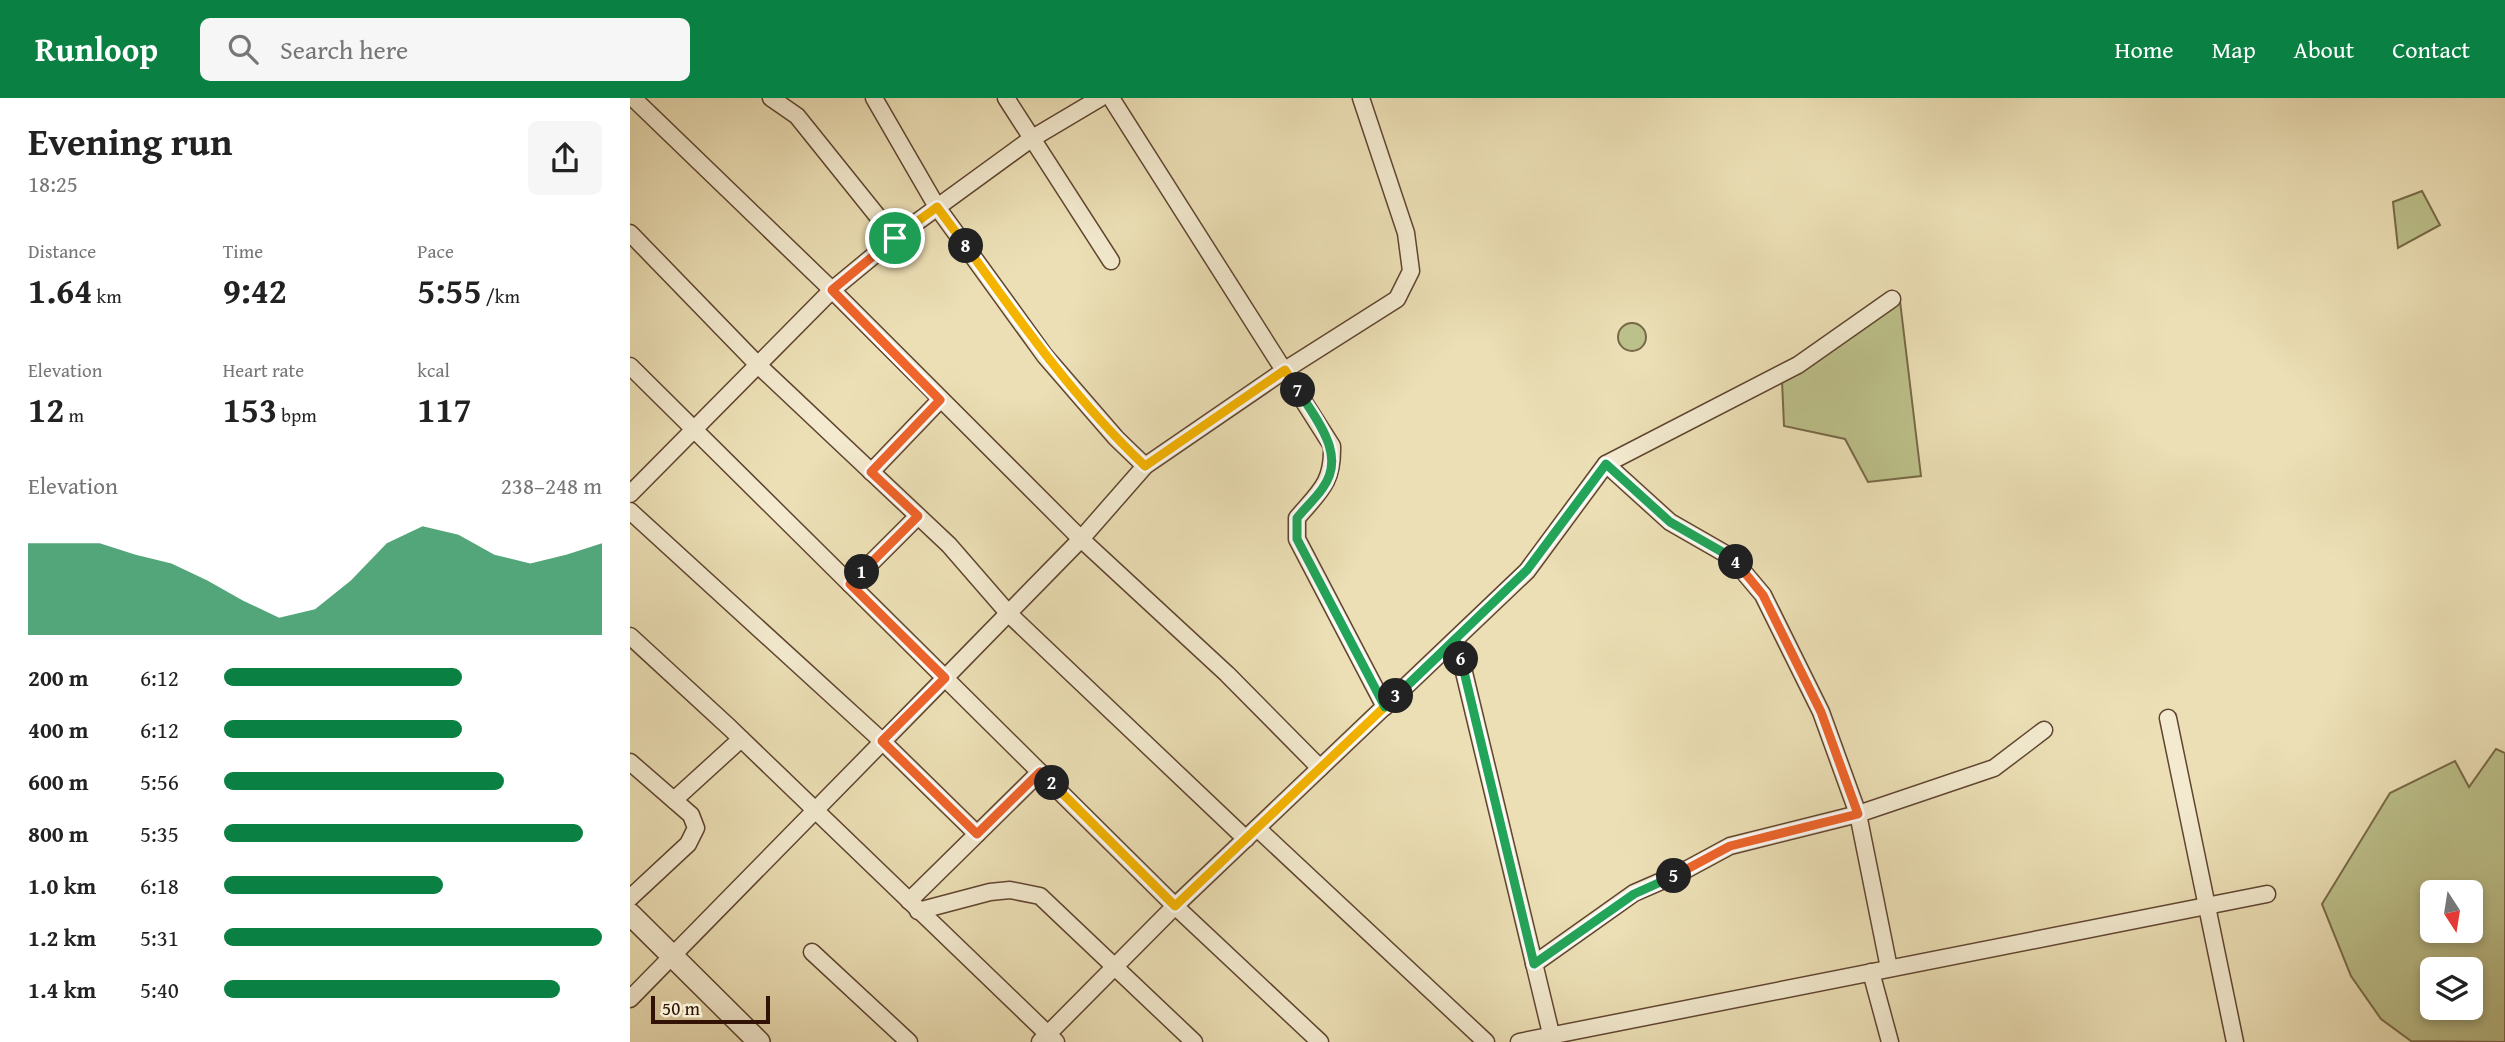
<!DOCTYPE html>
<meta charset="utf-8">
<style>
:root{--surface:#fff;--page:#f6f6f6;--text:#222;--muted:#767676;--accent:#0b8043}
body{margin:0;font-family:"Gentium Book Plus",serif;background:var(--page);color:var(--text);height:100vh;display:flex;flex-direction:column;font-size:26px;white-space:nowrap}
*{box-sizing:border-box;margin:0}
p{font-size:23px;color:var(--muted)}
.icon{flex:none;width:38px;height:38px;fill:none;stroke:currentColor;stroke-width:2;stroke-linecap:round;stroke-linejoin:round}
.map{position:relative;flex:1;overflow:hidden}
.details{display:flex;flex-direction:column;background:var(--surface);width:630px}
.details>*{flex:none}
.needle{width:46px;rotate:168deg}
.tools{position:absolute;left:1790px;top:782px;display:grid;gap:14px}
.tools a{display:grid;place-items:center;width:63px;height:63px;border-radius:10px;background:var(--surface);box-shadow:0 4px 10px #0003;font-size:35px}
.scale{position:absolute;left:21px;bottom:18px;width:119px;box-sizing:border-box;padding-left:7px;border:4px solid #321204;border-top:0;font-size:19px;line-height:24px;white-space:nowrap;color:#321204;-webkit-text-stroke:5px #f3eacf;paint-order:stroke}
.pin{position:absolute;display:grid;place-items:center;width:60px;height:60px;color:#fff;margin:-30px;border:4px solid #fff;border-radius:50%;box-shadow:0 2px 7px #0007}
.km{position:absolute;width:35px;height:35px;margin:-18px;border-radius:50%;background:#222;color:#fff;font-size:19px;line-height:35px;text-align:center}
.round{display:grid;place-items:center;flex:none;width:74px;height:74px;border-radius:10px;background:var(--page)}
.overview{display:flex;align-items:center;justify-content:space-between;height:119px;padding:0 28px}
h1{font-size:38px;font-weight:700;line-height:52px}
.metrics{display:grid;grid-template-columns:repeat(3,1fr);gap:10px;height:119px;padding:7px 28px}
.metrics div{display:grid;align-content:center}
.metrics b{font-size:35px;font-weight:700}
.metrics small{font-size:19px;font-weight:400}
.metrics p{font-size:19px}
.chart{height:196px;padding:14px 28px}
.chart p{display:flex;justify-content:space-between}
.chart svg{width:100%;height:126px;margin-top:7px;fill:var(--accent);opacity:.7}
ul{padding:0 28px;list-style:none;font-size:23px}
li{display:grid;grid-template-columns:112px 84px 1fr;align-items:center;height:52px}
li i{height:18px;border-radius:9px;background:var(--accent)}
header{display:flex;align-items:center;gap:42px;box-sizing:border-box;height:98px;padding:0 35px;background:var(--accent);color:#fff}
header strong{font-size:33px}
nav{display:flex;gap:38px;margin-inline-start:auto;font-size:24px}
.search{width:490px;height:63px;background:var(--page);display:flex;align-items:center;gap:18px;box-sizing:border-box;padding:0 24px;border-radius:10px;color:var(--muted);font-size:26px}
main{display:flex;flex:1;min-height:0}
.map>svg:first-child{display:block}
.green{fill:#bcc08a;stroke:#776947;stroke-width:2;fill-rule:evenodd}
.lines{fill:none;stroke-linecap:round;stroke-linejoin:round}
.minor-casing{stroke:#604530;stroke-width:19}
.tertiary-casing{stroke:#604530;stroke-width:24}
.minor{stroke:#f3eacf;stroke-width:16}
.tertiary{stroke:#f3eacf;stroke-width:21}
.split-1-casing{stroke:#fff;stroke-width:14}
.split-2-casing{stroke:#fff;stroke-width:14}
.split-3-casing{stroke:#fff;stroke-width:14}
.split-4-casing{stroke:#fff;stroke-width:14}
.split-5-casing{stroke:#fff;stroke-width:14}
.split-6-casing{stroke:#fff;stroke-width:14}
.split-7-casing{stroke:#fff;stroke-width:14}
.split-8-casing{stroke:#fff;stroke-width:14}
.split-9-casing{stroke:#fff;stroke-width:14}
.split-1{stroke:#f0652b;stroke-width:9}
.split-2{stroke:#f0652b;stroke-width:9}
.split-3{stroke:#f5b400;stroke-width:9}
.split-4{stroke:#22a559;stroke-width:9}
.split-5{stroke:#f0652b;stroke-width:9}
.split-6{stroke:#22a559;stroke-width:9}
.split-7{stroke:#22a559;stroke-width:9}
.split-8{stroke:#f5b400;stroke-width:9}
.split-9{stroke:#f5b400;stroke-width:9}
</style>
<header>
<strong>Runloop</strong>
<div class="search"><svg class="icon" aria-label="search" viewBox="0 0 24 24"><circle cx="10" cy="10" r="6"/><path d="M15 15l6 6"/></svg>Search here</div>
<nav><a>Home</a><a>Map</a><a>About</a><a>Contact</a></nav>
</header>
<main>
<section class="details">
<div class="overview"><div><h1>Evening run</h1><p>18:25</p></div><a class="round"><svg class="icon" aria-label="share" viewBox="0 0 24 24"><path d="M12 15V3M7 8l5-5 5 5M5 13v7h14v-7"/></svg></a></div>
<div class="metrics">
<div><p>Distance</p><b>1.64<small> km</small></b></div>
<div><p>Time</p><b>9:42</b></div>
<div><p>Pace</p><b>5:55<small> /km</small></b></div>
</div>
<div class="metrics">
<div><p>Elevation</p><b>12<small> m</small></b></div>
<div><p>Heart rate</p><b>153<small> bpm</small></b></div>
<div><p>kcal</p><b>117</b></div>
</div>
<div class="chart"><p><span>Elevation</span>238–248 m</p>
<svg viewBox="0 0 160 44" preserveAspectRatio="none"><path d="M0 44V12L10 12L20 12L30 16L40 19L50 25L60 32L70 38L80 35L90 25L100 12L110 6L120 9L130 16L140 19L150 16L160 12V44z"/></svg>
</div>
<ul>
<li><b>200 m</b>6:12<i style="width:63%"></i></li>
<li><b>400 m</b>6:12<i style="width:63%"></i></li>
<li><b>600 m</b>5:56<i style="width:74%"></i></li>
<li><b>800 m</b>5:35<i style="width:95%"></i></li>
<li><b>1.0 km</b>6:18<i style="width:58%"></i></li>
<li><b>1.2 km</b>5:31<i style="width:100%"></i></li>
<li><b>1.4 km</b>5:40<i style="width:89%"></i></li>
</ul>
</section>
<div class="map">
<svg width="1875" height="944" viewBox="0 0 1875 944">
<rect width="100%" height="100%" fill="#ecdfb5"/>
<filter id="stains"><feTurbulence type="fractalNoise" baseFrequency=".00286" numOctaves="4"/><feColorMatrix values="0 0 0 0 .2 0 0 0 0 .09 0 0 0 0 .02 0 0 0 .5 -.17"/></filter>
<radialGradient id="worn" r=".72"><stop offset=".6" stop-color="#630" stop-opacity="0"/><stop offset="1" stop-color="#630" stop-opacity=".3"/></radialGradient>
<g class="green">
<path d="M1792,93L1810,127L1768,150L1763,104Z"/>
<path d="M1270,203L1291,378L1238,384L1215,341L1154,328L1152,283Z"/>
<circle cx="1002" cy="239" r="14"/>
<path d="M1866,651L1875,655V944L1781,943L1751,921L1721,878L1692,806L1760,695L1825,663L1839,689ZM1841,794V833H1802V794ZM1802,872H1841V910H1802Z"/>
</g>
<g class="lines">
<defs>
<g id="minor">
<path d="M3,0L202,192L451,441L597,576L690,670"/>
<path d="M141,0L167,18L265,140"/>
<path d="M244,0L307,109L415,258L486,340L515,368"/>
<path d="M376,0L481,163"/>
<path d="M481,0L702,348C703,385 690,393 667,420V441L755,609"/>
<path d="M0,135L128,267L319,447L379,516L616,741"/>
<path d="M0,268L315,580L0,901"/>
<path d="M976,366L1168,267L1262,201"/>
<path d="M241,374L310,302"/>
<path d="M0,396L202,192L265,140L401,41L470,0"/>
<path d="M0,413L252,643L347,736"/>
<path d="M220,486L288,418"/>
<path d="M0,538L100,630L426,944"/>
<path d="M826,541L923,944"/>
<path d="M1538,620L1605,944"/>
<path d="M0,664L61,717L66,730L58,746L0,800"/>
<path d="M44,702L111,641"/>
<path d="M627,730L856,944"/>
<path d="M279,803L410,674"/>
<path d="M288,813L360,794L380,792L410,798L564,944"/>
<path d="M182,854L279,944"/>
<path d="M904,866L1004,795L1050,775L1100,748L1228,716L1364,670L1414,632"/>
<path d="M1241,874L1260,944"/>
<path d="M410,944L545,808L315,580L451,441L515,368L655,272L767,201L781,173L776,135L731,0"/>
<path d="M690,944L545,808L897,473L976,366L1040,424L1101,459L1133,497L1191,614L1228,716L1259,870"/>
<path d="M889,944L1637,796"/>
</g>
<path id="tertiary" d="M0,816L129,944"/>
</defs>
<use href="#minor" class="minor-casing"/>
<use href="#tertiary" class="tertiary-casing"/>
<use href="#minor" class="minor"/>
<use href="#tertiary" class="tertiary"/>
</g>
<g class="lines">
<defs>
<path id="split-1" d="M232,474L288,418L241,374L310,302L202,192L265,140"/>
<path id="split-2" d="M232,474L220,486L315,580L252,643L347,736L410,674L422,685"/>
<path id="split-3" d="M422,685L545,808L766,598"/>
<path id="split-4" d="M766,598L897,472L976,366L1040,424L1101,459L1106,464"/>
<path id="split-5" d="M1044,778L1100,748L1228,716L1191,614L1133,497L1106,464"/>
<path id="split-6" d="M831,561L904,866L1004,796L1044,778"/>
<path id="split-7" d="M668,292C686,322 718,357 692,391C685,401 675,410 667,420V441L755,609L826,541L831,561"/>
<path id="split-8" d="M336,148C391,225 446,303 515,368L655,272L668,292"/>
<path id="split-9" d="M265,140L307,109L336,148"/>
</defs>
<use href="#split-1" class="split-1-casing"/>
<use href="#split-2" class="split-2-casing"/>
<use href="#split-3" class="split-3-casing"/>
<use href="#split-4" class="split-4-casing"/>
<use href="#split-5" class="split-5-casing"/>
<use href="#split-6" class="split-6-casing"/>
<use href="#split-7" class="split-7-casing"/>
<use href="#split-8" class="split-8-casing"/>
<use href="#split-9" class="split-9-casing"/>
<use href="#split-1" class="split-1"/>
<use href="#split-2" class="split-2"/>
<use href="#split-3" class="split-3"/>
<use href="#split-4" class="split-4"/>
<use href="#split-5" class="split-5"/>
<use href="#split-6" class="split-6"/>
<use href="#split-7" class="split-7"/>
<use href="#split-8" class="split-8"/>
<use href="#split-9" class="split-9"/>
</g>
<rect width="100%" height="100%" filter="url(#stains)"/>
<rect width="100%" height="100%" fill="url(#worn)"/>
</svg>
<div class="tools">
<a><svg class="needle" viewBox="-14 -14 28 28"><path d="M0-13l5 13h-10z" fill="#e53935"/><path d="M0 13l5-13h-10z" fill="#767676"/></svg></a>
<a><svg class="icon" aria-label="layers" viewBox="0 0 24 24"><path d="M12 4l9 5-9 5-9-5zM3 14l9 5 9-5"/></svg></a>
</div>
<div class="scale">50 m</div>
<div class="pin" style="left:265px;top:140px;background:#1e9e55"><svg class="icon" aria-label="arrive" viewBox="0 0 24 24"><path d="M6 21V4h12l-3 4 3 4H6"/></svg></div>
<b class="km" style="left:232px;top:474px">1</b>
<b class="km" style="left:422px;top:685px">2</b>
<b class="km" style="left:766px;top:598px">3</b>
<b class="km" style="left:1106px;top:464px">4</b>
<b class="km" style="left:1044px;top:778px">5</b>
<b class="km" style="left:831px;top:561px">6</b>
<b class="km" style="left:668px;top:292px">7</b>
<b class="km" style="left:336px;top:148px">8</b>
</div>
</main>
